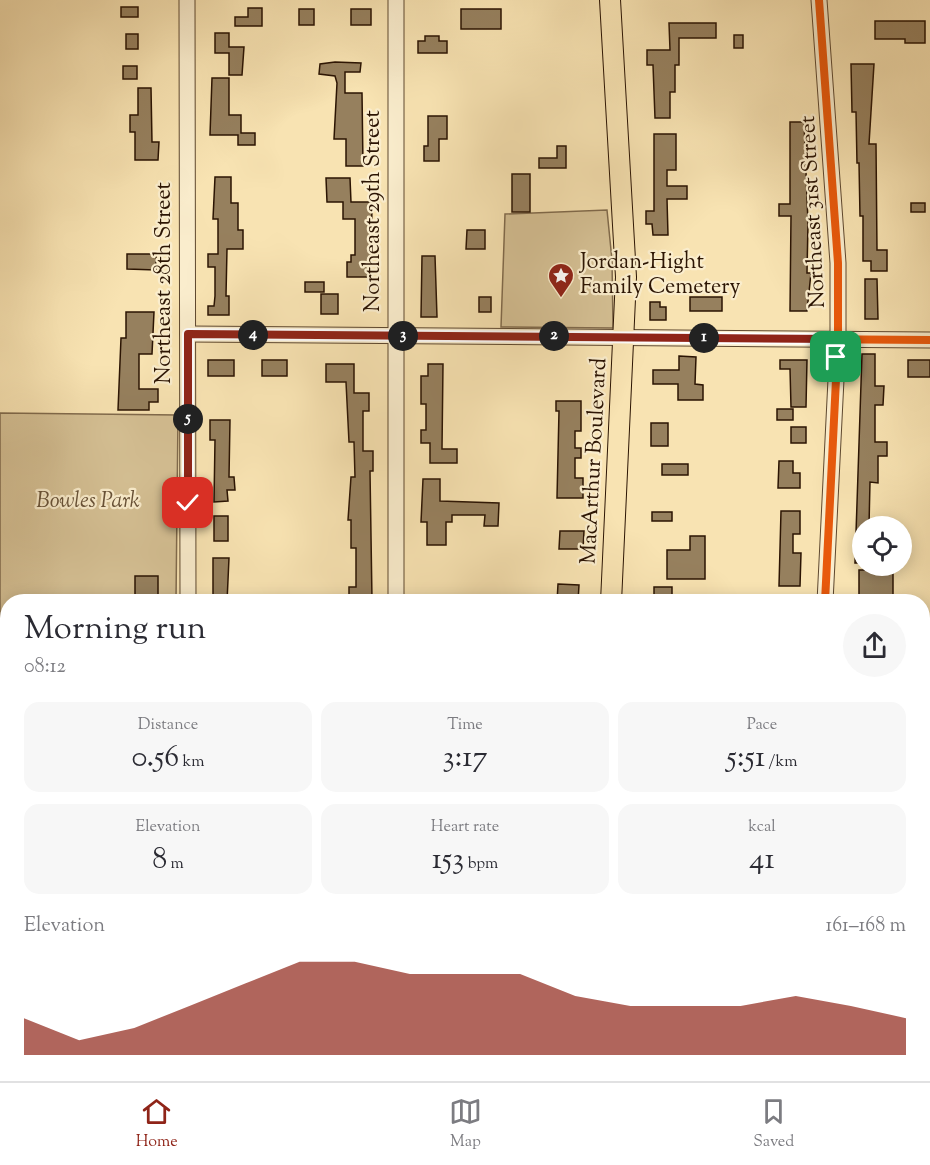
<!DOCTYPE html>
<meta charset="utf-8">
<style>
:root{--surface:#fff;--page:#f7f7f7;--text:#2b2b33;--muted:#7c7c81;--line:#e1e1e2;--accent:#8f2418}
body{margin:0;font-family:"Sorts Mill Goudy",serif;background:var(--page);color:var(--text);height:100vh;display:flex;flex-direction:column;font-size:22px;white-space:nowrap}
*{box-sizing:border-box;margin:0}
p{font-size:20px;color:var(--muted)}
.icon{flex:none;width:33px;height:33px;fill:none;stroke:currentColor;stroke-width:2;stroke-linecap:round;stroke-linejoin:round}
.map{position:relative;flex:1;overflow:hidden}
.panel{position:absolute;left:0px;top:594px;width:930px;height:488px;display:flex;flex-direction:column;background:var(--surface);border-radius:24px 24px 0 0;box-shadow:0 3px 15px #0003}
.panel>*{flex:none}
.controls{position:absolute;left:852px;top:516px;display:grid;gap:12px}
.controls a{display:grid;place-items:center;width:60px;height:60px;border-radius:50%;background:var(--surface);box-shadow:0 3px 15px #0003;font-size:30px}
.pin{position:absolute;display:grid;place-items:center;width:51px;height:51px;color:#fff;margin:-26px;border-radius:12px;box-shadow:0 3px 9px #0006}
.km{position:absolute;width:30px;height:30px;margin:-15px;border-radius:50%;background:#222;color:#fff;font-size:16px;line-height:30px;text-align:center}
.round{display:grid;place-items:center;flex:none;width:63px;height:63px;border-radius:32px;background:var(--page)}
.summary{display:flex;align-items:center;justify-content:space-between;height:102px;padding:0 24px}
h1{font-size:33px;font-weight:600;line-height:45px}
.figures{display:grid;grid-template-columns:repeat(3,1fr);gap:9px;height:102px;padding:6px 24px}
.figures div{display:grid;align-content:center;border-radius:15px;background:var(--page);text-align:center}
.figures b{font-size:30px;font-weight:600}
.figures small{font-size:16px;font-weight:400}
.figures p{font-size:16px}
.chart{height:168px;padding:12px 24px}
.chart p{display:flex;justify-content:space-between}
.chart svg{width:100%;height:108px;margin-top:6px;fill:var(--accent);opacity:.7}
.menu{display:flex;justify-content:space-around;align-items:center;height:84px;border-top:2px solid var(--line);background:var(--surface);font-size:16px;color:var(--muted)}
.menu a{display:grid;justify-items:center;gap:3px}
.menu .selected{color:var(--accent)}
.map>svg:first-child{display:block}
.green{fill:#d5c094;stroke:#806a4c;stroke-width:1.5}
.building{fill:#96805e;stroke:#2b1403;stroke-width:1.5}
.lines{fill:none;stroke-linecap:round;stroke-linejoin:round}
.minor-casing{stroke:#5e482f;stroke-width:17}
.major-casing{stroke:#2b1403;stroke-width:22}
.minor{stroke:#faedcd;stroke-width:15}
.major{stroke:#f8e3b2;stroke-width:20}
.cycleway-casing{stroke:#faedcd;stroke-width:11}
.cycleway{stroke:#e8590c;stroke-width:8}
.route-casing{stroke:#fff;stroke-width:12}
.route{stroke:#8f2418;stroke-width:8}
.labels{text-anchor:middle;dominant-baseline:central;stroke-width:4.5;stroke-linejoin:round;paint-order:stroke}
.street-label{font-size:22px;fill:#2b1403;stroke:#faedcd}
.poi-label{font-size:22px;fill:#2b1403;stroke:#faedcd;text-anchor:start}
.park-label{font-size:22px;font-style:italic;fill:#665036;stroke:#faedcd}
</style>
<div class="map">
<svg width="930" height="1081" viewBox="0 0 930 1081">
<rect width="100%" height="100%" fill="#f8e3b2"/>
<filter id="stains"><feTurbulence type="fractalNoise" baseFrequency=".00333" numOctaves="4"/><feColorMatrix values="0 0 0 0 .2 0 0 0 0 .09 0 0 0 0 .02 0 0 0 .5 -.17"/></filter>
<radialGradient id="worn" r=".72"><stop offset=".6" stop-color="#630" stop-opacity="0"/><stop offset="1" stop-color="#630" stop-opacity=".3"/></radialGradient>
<g class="green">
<path d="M607,210L612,260L613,328L501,327L505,214Z"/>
<path d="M0,413L178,415L176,601L8,602V799H0Z"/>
</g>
<g class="building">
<rect x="121" y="7" width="17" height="10"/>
<path d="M248,8H262V26H235V17H248Z"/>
<rect x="299" y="9" width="15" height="16"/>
<rect x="351" y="9" width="20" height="16"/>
<rect x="461" y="9" width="40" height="20"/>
<path d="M875,21H925V43H905V39H875Z"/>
<path d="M669,23H716V38H679V65H675V92H670V118H655L653,65H647V50H670Z"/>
<path d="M215,33H229V47H244L242,75H229V53H215Z"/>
<rect x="126" y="34" width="12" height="15"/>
<rect x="734" y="35" width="9" height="13"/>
<path d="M425,36H439V41H447V53H418V41H425Z"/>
<path d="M335,62L361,63L360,72H345V93H362L363,166H346V139H334L337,83L335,76L319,74L320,64Z"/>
<path d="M851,64H874L869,144H876L877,250H887V271H871V261H863V216H860L859,163H857L856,112H852Z"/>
<rect x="123" y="66" width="14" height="13"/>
<path d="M212,78H229V115H241V133H255V145H238V135H210Z"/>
<path d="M138,88H151L152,142H159L158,160H135V132H130V115H138Z"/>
<path d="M428,116H447V139H439V161H424V146H428Z"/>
<path d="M790,122H804L808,223L807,273H811L807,311H790L791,216H779V204H790Z"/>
<path d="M654,134H676V170H667V186H687V199H667L668,235H653L652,224H646V211H654Z"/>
<path d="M557,146H566V168H539V158H557Z"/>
<rect x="512" y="174" width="18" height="38"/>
<path d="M215,177H231V203H238V230H243V249H227L226,296H229V315H208V306H214L215,296V267H208V254H218V219H213Z"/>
<path d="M326,178H350L351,202H372L371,277H347V262H351V255H355V219H343V202H327Z"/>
<rect x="911" y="203" width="14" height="9"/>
<path d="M467,230H485V249H466Z"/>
<path d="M127,254H156V270L127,269Z"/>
<path d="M422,256H435L437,317H421Z"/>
<path d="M865,279H877L878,319H865Z"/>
<rect x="305" y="282" width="19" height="10"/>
<rect x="321" y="294" width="17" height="20"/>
<rect x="479" y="297" width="12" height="15"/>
<rect x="690" y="297" width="32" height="14"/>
<path d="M650,302H660V307H666V320H650Z"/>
<path d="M126,312H154L152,354H139V389H158V402H149V410H118L121,338H126Z"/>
<path d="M862,354H875V386H884L883,405H875V442H887V456H878V483L870,482L869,526H862V563H855Z"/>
<path d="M679,356L696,357L695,384L703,385V400H678V384H653V370H679Z"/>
<rect x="208" y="360" width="26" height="16"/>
<rect x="262" y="360" width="25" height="16"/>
<path d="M780,360H807L806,407H791L790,369H780Z"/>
<rect x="908" y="360" width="22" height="17"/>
<path d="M326,364H354V393H369V411H363V451H373V471H370L372,600H349V587H356V548H351V520H348L351,477H355L354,442H349L346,382H326Z"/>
<path d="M428,364H443L442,449H457V463H430V443H421V430H426V404H421V376H428Z"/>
<path d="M556,401H581V431H575V448H581V458H575V478H583V498H557L559,411H556Z"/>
<rect x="777" y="409" width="16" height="11"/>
<path d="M210,420H230L229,477H234L235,490H227L228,501L214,502L215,440H210Z"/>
<rect x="651" y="423" width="17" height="23"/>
<rect x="791" y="427" width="15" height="16"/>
<path d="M779,461H793V473H800V488H778Z"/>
<rect x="662" y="464" width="26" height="11"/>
<path d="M423,479H440V501L499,503L498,526H484L485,515H452V522H446V545H427V522H421Z"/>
<path d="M781,511H800V534H793V553H801L800,586H779Z"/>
<rect x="652" y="512" width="20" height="9"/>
<rect x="214" y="516" width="14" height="25"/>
<path d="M560,531H584L583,549H559Z"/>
<path d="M690,536H705V579H667V550H690Z"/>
<path d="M213,558H229L227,602H213Z"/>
<path d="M859,570H893V602L859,600Z"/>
<rect x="135" y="576" width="23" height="20"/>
<path d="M558,584L579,585L578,602H557Z"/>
<rect x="654" y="587" width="18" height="15"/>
</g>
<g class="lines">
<defs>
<g id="minor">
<path d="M187,0L188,602"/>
<path d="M396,0V602"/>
<path d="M819,0L838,263V339L825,602"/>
<path d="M188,334L930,340"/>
<path d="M922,650H930"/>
<path d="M0,808H8"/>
<path d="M165,1081V1074"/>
<path d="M375,1081V1074"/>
<path d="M798,1081L799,1074"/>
</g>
<g id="major">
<path d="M610,0L626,277L611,602"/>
<path d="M587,1081V1074"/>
</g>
</defs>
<use href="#minor" class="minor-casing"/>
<use href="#major" class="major-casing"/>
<use href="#minor" class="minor"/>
<use href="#major" class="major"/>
<defs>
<g id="cycleway">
<path d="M819,0L838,263V339L825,602"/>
<path d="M188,334L930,340"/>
</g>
</defs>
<use href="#cycleway" class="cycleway-casing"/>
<use href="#cycleway" class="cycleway"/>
</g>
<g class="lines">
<defs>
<path id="route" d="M188,503V334L837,339L836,357"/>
</defs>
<use href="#route" class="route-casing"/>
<use href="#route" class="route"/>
</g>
<defs>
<symbol id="sight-pin" viewBox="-11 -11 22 30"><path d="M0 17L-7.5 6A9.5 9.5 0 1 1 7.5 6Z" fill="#8f2418" stroke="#faedcd"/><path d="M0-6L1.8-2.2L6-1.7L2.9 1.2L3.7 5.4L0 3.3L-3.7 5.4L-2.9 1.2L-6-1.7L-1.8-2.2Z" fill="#fff"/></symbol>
</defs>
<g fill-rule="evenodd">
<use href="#sight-pin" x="546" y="261" width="30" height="40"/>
</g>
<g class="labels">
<g class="street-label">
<text transform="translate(374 211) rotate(-90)">Northeast 29th Street</text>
<text transform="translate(814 212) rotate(-93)">Northeast 31st Street</text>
<text transform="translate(165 283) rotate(-90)">Northeast 28th Street</text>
<text transform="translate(595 461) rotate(-87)">MacArthur Boulevard</text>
</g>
<g class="poi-label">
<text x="580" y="263">Jordan-Hight<tspan x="580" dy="25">Family Cemetery</tspan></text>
</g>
<g class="park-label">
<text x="88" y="502">Bowles Park</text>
</g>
</g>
<rect width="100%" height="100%" filter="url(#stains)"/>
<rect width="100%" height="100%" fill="url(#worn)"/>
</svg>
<div class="controls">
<a><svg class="icon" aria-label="locate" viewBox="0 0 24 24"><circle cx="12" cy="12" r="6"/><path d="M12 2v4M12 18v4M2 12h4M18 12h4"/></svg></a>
</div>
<div class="pin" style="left:836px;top:357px;background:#1e9e55"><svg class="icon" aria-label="arrive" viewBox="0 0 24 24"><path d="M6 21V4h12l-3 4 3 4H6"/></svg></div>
<div class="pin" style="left:188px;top:503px;background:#d93025"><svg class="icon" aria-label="check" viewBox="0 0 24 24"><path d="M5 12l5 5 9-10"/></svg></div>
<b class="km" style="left:704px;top:338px">1</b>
<b class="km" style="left:554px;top:336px">2</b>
<b class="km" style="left:403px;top:336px">3</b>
<b class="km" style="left:253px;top:335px">4</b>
<b class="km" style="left:188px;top:419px">5</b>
<section class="panel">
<div class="summary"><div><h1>Morning run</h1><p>08:12</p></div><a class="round"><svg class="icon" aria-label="share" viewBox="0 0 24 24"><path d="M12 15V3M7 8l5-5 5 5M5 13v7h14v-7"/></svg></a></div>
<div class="figures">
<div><p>Distance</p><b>0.56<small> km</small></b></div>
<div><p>Time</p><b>3:17</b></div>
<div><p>Pace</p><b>5:51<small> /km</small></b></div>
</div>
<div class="figures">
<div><p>Elevation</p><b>8<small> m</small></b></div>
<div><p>Heart rate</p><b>153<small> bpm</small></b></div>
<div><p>kcal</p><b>41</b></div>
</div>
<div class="chart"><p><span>Elevation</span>161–168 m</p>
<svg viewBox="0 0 160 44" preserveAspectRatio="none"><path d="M0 44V29L10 38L20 33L30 24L40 15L50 6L60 6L70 11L80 11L90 11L100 20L110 24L120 24L130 24L140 20L150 24L160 29V44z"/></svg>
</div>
</section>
</div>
<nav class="menu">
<a class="selected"><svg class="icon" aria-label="home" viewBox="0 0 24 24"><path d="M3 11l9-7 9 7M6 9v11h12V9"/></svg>Home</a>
<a><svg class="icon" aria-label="map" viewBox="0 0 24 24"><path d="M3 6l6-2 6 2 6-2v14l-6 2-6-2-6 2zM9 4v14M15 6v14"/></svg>Map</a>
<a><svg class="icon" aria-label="saved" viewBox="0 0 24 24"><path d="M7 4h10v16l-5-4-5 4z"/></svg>Saved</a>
</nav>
